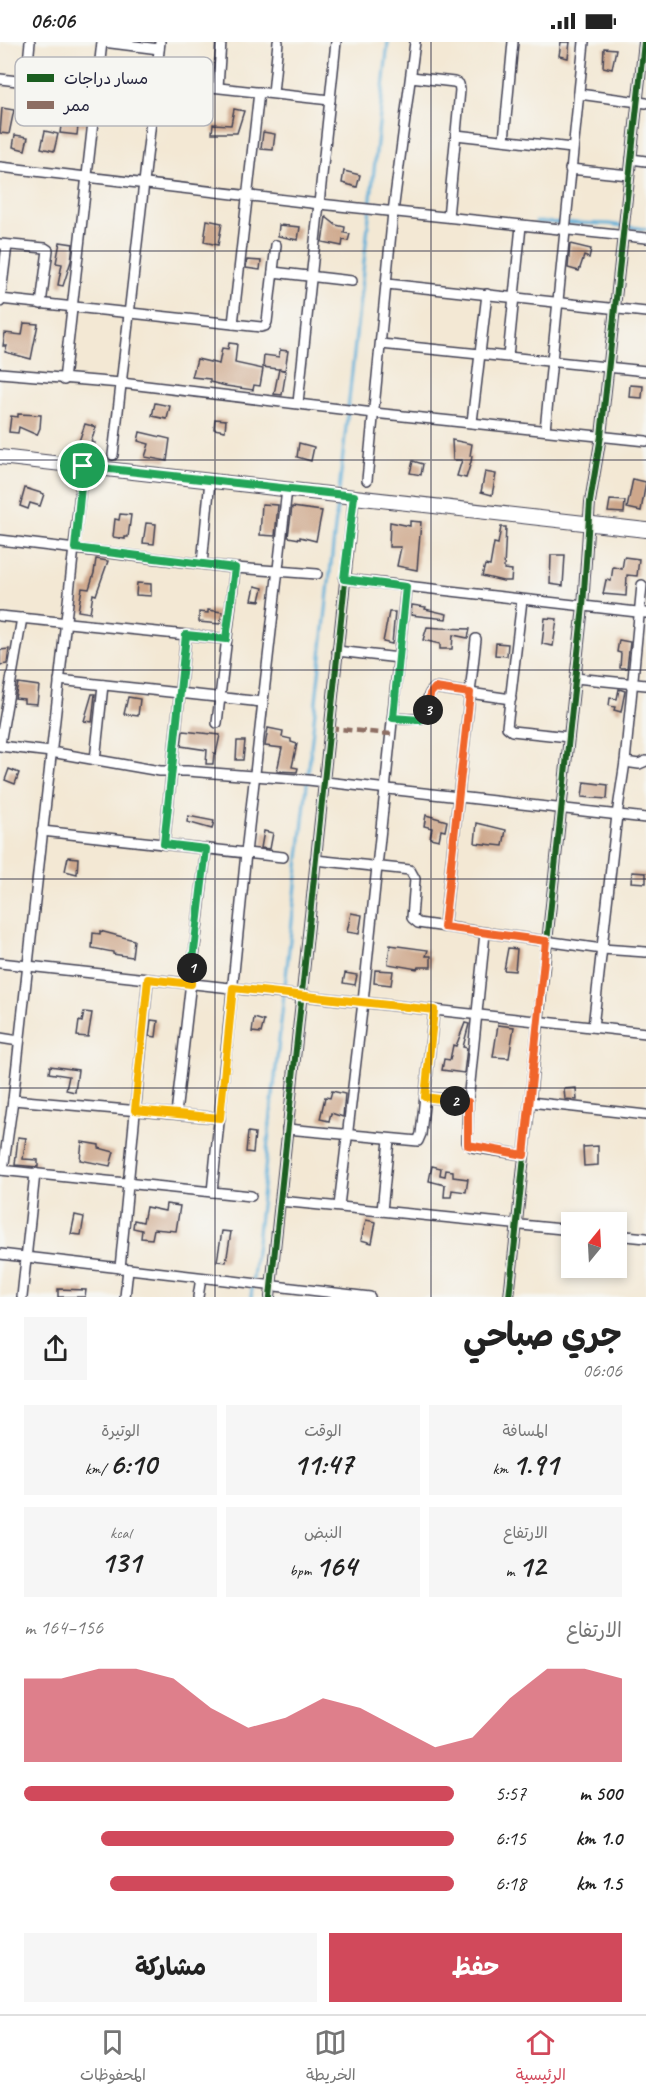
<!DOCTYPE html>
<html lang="ar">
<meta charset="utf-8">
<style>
:root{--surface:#fff;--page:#f6f6f6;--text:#222;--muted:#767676;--line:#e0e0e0;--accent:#d1495b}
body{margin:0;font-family:Caveat,"Playpen Sans Arabic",sans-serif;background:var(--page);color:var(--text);direction:rtl;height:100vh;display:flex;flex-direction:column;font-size:22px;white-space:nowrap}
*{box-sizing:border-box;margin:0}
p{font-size:20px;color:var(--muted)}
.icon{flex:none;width:33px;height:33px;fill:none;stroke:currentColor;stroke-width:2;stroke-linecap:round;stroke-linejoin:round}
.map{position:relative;height:1255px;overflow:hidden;direction:ltr}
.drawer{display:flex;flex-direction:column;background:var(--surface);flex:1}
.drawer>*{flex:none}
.needle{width:39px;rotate:18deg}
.tools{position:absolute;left:561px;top:1170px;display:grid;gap:12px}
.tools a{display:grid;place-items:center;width:66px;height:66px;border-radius:0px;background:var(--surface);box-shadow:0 3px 9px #0003;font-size:30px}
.pin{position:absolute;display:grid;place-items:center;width:51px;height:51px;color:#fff;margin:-26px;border:3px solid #fff;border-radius:50%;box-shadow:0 2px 6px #0007}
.km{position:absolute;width:30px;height:30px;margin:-15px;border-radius:50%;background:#222;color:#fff;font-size:16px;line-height:30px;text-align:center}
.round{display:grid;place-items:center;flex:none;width:63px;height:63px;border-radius:0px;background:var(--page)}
.headline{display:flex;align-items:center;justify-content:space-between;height:102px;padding:0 24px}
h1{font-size:33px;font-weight:700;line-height:45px}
.stats{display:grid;grid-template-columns:repeat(3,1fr);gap:9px;height:102px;padding:6px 24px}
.stats div{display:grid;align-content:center;border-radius:0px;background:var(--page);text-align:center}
.stats b{font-size:30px;font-weight:700}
.stats small{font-size:16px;font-weight:400}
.stats p{font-size:16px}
.chart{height:168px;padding:12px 24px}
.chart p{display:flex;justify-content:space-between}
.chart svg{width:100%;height:108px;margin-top:6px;fill:var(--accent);opacity:.7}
.primary-button{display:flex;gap:12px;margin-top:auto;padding:12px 24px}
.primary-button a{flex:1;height:69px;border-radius:0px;background:var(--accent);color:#fff;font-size:24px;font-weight:700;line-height:69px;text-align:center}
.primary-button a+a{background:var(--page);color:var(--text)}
ul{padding:0 24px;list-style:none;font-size:20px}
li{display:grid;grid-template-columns:96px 72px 1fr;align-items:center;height:45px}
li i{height:15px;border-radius:8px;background:var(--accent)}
.status{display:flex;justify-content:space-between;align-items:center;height:42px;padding:0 30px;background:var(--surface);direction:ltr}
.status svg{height:16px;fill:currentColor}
.tab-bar{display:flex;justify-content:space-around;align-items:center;height:84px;border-top:2px solid var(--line);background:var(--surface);font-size:16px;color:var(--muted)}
.tab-bar a{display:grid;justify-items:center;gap:3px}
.tab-bar .selected{color:var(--accent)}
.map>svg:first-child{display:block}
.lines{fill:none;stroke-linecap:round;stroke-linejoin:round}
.stream{stroke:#5daed8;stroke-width:3}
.building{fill:#cea78b}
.street-casing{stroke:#414052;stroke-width:12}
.secondary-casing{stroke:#414052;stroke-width:16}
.street{stroke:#fff;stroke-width:9}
.secondary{stroke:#fff;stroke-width:14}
.quiet{stroke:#8d6e63;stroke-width:4.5;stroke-dasharray:9 4.5;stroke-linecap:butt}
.cycleway-casing{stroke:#f6f6f2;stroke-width:10}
.cycleway{stroke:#1b5e20;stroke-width:6}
.split-1-casing{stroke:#fff;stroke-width:12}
.split-2-casing{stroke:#fff;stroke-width:12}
.split-3-casing{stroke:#fff;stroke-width:12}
.split-4-casing{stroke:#fff;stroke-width:12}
.split-1{stroke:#22a559;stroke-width:8}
.split-2{stroke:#f5b400;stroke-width:8}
.split-3{stroke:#f0652b;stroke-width:8}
.split-4{stroke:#22a559;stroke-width:8}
.grid{fill:none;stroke:#22223b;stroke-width:1.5;stroke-opacity:0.55}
.key{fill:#f6f6f2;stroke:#b6b6bb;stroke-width:1.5}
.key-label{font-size:16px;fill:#22223b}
</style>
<div class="status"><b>06:06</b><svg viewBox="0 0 49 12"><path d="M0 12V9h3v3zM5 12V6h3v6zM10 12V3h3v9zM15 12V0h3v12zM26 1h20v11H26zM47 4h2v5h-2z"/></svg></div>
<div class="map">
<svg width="646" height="1255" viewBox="0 0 646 1255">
<rect width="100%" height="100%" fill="#f6f6f2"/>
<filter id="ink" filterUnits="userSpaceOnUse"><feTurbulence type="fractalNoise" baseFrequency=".0167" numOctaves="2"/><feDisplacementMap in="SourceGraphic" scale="12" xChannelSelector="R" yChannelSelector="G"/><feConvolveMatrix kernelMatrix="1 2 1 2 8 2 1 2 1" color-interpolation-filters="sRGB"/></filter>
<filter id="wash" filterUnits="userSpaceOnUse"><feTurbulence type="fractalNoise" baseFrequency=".008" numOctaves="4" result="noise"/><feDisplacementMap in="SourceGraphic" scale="24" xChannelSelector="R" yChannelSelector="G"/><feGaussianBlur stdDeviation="1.35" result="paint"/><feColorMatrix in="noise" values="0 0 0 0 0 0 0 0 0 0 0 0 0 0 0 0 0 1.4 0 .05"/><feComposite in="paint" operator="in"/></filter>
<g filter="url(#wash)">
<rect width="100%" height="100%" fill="#f3e8d4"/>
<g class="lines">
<g class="stream">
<path d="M370,162L404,166"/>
<path d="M536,180L609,182L646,187"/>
<path d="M339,449L388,0"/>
<path d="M251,1255L338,458"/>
</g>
</g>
<g id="blocks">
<g class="building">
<path d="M561,0H570L568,16L559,14Z"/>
<path d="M604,6L616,7L612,27L603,25Z"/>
<path d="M2,66L14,68L9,92L0,91Z"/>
<path d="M234,67L244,69L237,91H212L213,82L231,83Z"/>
<path d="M63,70L86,73V84H78L77,93L60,91Z"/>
<path d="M45,89L58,92L54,109L41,106Z"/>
<path d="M263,90L275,92L273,108L261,107Z"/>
<path d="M15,93L28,95L25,108L13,105Z"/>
<path d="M344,129L360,133L357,145L342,141Z"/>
<path d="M326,175L336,183L345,185L344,191L350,192L348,199L343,198L342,204L322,200Z"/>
<path d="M207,178L222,181L218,203L204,200Z"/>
<path d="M279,183L300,185L298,198L278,194Z"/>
<path d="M60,200L73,202L71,219L63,244L58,243L62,222L56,221Z"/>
<path d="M570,202L591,207L589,216L584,214L579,229L568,226Z"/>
<path d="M247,218L261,219L260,228L246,226Z"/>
<path d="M24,281L38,282L31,317L5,310L7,304H3L5,291L22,293Z"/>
<path d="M229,301L237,302L235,321L263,327L260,344L254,343L253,348L226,344L210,340V337L192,335L197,317L219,322L222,306L228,307Z"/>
<path d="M280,308L288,309L285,328L263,325L264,313L279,315Z"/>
<path d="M279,327L286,329L282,353L274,352Z"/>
<path d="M630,343L643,344L642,356L629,355Z"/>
<path d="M155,361L170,364L167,377L152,374Z"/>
<path d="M18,372L41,373L40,386L37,393L19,385L18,391L9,390L11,374L18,375Z"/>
<path d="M215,377L226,378L225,389L214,387Z"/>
<path d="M85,382L96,385L91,400L95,401L92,410L77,405Z"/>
<path d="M140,390L170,397L167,419L145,415L149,402L138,399Z"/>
<path d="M452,398L472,402L470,414H472L471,420L466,436L457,434L462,418H453Z"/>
<path d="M299,401L314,405L311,419L297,415Z"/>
<path d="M413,419L423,422L421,433L410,431Z"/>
<path d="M485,430L496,432L492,453L481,450Z"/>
<path d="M633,437L646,440L641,469L627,466Z"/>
<path d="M25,446L44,452L40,464L30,461L28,467L20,464Z"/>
<path d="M610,458L625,459L624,471L608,470Z"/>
<path d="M262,462L278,463L275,494L260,493Z"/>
<path d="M292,465L322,469L316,499L300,495V497L288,495Z"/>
<path d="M120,472L131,473L128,495H125V497L113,495L115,477L119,478Z"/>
<path d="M410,479L421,480L417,528L397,524L401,505H389L390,480L410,484Z"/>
<path d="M146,481L156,482L154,502L143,501Z"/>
<path d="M501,485H506L504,527L512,528L511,539H503L482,534L485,523L490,524L494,501L498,502Z"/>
<path d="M551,513H565L563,544L550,542Z"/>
<path d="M624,515L639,517L637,534L627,533L626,554L603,552L606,538L611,539L613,525L622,527Z"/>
<path d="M96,517L108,519L96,553L93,552L90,571L78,569L82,546L89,547L94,531Z"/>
<path d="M137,541L151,542V554L136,553Z"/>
<path d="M255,544L263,546L260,559L252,558Z"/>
<path d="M412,563L426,565L425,567L447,572L446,577L411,573Z"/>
<path d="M208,568L222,570L220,582L199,580V570L208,571Z"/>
<path d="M389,570H395L392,602L383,600Z"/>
<path d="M545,576L557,577L553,604L542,602Z"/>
<path d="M427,585L440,586L470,587L468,596L453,593L452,607H440V602L423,598Z"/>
<path d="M619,598L630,600L627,626H620L621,611L617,610Z"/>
<path d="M496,601L508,602L507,614L495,613Z"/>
<path d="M9,607L7,622L0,623V608Z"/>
<path d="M18,641L39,644L37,662L24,661V657L15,656Z"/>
<path d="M619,647L625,649L621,670L614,668L615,665L609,664L610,656L617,657Z"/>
<path d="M92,652H95L92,680L84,679Z"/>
<path d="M128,655L140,657L138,674L124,672Z"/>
<path d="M268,686L283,689L282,695L291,697V700L297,702L292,725L298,726L297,730L277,729L282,706L265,704Z"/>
<path d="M183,689L220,693L216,712L214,711L213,722H206L207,708L181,704Z"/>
<path d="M237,699H245L243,718H236Z"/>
<path d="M9,727L19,731L15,742L5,738Z"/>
<path d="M584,740L608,743L607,757L582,755Z"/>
<path d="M426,773L447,779L445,789L441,788L439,798L430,796L432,786L424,784Z"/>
<path d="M188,774L214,779L212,787L187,780Z"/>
<path d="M477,781L506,788L503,804L475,801Z"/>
<path d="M264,789L273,791L270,807L261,806Z"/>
<path d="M68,815L78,816L77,832L65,829Z"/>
<path d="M632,830L646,831V841L631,840Z"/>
<path d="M351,871L362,873L359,892L347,890Z"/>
<path d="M100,889L134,898L132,915L113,912V910L92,906L93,891L100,892Z"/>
<path d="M390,903L428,908L426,914H431V925H418L417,927L388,922Z"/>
<path d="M508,906L517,907L515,929L504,928Z"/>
<path d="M375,928L393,929L391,943L374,941Z"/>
<path d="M345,931L357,933L355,943L343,941Z"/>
<path d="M84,970L92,971L88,995L77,994L79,979L82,980Z"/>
<path d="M254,976L264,979L261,991L252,990Z"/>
<path d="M151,978L158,979L156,995L149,994Z"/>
<path d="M465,981L469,982L463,1005L467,1006L464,1031L442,1028L444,1017L450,1018L453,1003L456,1004Z"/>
<path d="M498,983L514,985L509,1016L493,1015Z"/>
<path d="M50,1024L78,1028L75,1050L66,1048L69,1034L49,1031Z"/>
<path d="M576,1046L577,1058L565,1057L564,1047Z"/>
<path d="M332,1049L345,1052L343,1075L331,1071L329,1079L320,1077L325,1055L330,1056Z"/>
<path d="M248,1090L255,1091L253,1111L246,1110Z"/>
<path d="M18,1095L26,1096L23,1117L38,1118V1125L15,1123Z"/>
<path d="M82,1100L99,1103V1106L114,1110L110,1124L80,1118Z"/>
<path d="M598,1104V1123L584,1124L583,1105Z"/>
<path d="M432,1124L441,1126L440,1133L445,1134L446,1128L453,1129V1135L468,1137L466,1150L452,1148L451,1155H444L445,1143L429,1139Z"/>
<path d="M166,1162L180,1164L176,1189L154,1187L152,1197L141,1196L142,1188L133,1186L134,1178L143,1180L146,1165L165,1169Z"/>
<path d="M75,1173L84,1175L81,1193L71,1192Z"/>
<path d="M366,1178L376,1180L372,1201L361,1198Z"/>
<path d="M222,1189L231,1190L226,1220L217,1219Z"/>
<path d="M58,1247L86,1248L85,1255H58Z"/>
</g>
</g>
</g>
<g filter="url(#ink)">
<use href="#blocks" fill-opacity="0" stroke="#414052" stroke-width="1.5"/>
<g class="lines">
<defs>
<g id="street">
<path d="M103,0L159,7"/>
<path d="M411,35L454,40L459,42L460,48L448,175"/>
<path d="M0,37L97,48"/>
<path d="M156,39L330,58"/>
<path d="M26,40L30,0"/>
<path d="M218,45L221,0"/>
<path d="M273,51L278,0"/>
<path d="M579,52L646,61"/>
<path d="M456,93L572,106"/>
<path d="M504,98L513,0"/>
<path d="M631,117L646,119"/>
<path d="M0,125L320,162L646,196"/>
<path d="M570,127L629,133"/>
<path d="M0,202L45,206L48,208L41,262"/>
<path d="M273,230L352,239"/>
<path d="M387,242L646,270"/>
<path d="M0,257L261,285L265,284L267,280L276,203"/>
<path d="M0,260L7,203"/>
<path d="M233,282L259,50"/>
<path d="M381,302L646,329"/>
<path d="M508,314L521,184"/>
<path d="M0,331L121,341L374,371L646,399"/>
<path d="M64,338L102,0"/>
<path d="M298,361L336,0"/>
<path d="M472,380L487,252"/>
<path d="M545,388L584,0"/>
<path d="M113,413L160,0"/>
<path d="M367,438L393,170L415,0"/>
<path d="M0,498L235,526L317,532"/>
<path d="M202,522L210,438"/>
<path d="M344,537L646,571"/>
<path d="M522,558L507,685L512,689L569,695"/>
<path d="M0,574L226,597"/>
<path d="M337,609L399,616"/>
<path d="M575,636L646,643"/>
<path d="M59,638L262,660"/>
<path d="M393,676C452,682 414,662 435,646L511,657"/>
<path d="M217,681L235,526"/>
<path d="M0,702L22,576"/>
<path d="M0,704L51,710L160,729H187L308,738L646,776"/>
<path d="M95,718L103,643"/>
<path d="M625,720L639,722L646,719"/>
<path d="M42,789L283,815"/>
<path d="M164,802L186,593"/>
<path d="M315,818L410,828L415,837L412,876L418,881L602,907L646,910"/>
<path d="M444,885L476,597"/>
<path d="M485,891L468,1060L467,1100L472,1105L524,1113"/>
<path d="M0,921L646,991"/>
<path d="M593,985L617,773L625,720L642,543"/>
<path d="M0,996L19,999"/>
<path d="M425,1055L468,1060"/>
<path d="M13,1058L220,1076"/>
<path d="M530,1060L646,1073"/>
<path d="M176,1072L206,807"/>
<path d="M287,1087L418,1099L421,1092L434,968"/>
<path d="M0,1128L251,1154"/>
<path d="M3,1128L13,1058L83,424"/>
<path d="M212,1150L246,811L287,447"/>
<path d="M280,1159L572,1188"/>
<path d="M339,1164L363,960L406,545"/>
<path d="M382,1169L389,1098"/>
<path d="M616,1193L646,1196"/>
<path d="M0,1212L370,1255"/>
<path d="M120,1226L148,937"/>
<path d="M22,1255L35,1131"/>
<path d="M125,1255L128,1227"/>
<path d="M198,1255L201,1236"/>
<path d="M270,1255L354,454"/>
<path d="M509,1255L583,564L590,460L601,394L644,0"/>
</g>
<path id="secondary" d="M0,415L646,488"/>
</defs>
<use href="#street" class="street-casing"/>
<use href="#secondary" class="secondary-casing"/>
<use href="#street" class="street"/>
<use href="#secondary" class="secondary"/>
<path class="quiet" d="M329,686L391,692"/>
<defs>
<g id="cycleway">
<path d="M270,1255L354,454"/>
<path d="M509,1255L583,564L590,460L601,394L644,0"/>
</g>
</defs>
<use href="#cycleway" class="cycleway-casing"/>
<use href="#cycleway" class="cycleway"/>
</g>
</g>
<g class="lines" filter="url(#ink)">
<defs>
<path id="split-1" d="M83,424L75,506L235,526L226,597L186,593L164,802L206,807L192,926"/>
<path id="split-2" d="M192,926L191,942L148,937L135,1068L220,1076L233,946L434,968L425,1055L455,1059"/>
<path id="split-3" d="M428,668L430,652L435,646L470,651L444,885L546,899L524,1113L468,1103V1060L455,1059"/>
<path id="split-4" d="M83,424L354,454L344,537L406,545L393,676L419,678L426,675L428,668"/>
</defs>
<use href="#split-1" class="split-1-casing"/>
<use href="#split-2" class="split-2-casing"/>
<use href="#split-3" class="split-3-casing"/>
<use href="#split-4" class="split-4-casing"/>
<use href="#split-1" class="split-1"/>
<use href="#split-2" class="split-2"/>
<use href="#split-3" class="split-3"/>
<use href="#split-4" class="split-4"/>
</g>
<path class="grid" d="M215,0V1255M431,0V1255M0,209H646M0,418H646M0,628H646M0,837H646M0,1046H646"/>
<rect x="15" y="15" width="198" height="69" rx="9" class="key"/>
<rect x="27" y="32" width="27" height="8" fill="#1b5e20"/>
<rect x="27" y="59" width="27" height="8" fill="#8d6e63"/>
<g class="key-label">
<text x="64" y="42">مسار دراجات</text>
<text x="64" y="69">ممر</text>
</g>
</svg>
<div class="tools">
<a><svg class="needle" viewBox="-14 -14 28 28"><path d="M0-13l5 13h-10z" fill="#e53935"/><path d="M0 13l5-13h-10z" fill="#767676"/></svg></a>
</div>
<div class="pin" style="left:83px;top:424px;background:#1e9e55"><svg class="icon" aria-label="arrive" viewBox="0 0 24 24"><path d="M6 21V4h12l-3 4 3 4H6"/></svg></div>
<b class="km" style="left:192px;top:926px">1</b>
<b class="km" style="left:455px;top:1059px">2</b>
<b class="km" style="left:428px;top:668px">3</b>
</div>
<section class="drawer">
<div class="headline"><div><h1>جري صباحي</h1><p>06:06</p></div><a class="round"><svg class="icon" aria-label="share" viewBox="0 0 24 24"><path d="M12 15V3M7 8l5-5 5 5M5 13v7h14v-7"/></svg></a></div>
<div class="stats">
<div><p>المسافة</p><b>1.91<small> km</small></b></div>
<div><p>الوقت</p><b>11:47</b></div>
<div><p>الوتيرة</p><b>6:10<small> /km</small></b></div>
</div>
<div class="stats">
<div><p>الارتفاع</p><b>12<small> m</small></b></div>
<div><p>النبض</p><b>164<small> bpm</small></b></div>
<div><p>kcal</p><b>131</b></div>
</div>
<div class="chart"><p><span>الارتفاع</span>156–164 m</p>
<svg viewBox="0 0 160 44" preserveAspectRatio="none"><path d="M0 44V10L10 10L20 6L30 6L40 10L50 22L60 30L70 26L80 18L90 22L100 30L110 38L120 34L130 18L140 6L150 6L160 10V44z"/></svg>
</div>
<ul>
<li><b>500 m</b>5:57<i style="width:100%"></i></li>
<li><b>1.0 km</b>6:15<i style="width:82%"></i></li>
<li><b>1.5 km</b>6:18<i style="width:80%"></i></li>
</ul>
<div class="primary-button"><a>حفظ</a><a>مشاركة</a></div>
</section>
<nav class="tab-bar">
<a class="selected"><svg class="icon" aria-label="home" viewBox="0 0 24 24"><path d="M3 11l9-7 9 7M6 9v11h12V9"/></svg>الرئيسية</a>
<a><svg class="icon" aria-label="map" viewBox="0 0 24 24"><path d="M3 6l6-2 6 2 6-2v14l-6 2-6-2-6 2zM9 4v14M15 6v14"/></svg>الخريطة</a>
<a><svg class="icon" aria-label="saved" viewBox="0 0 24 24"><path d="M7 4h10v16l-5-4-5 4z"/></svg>المحفوظات</a>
</nav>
